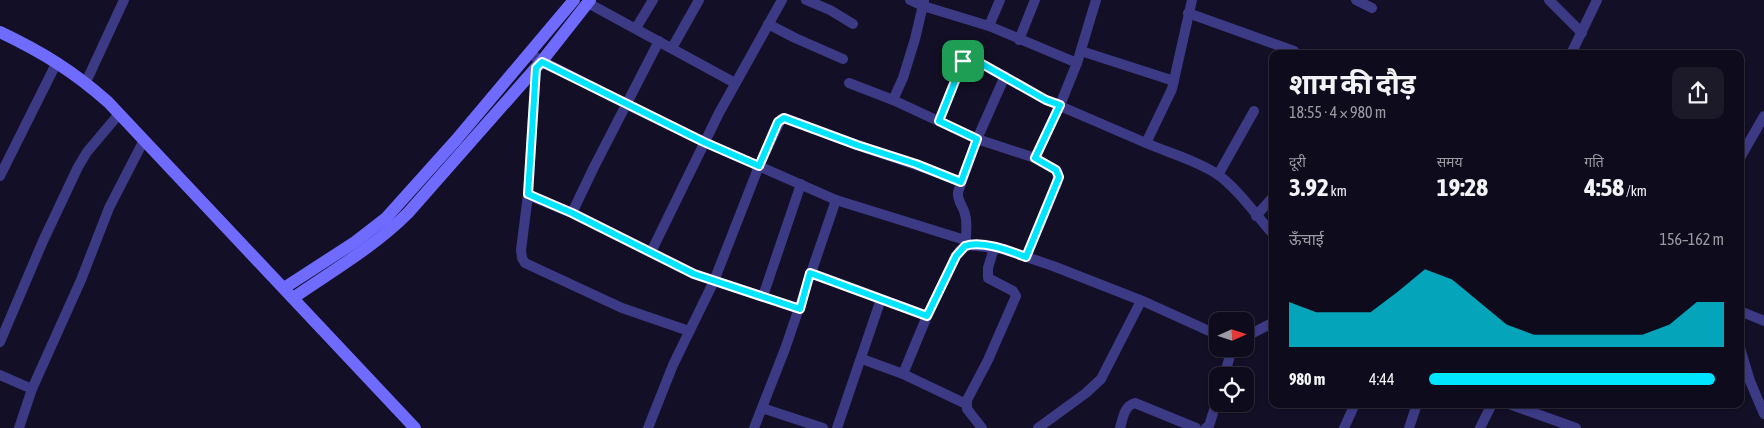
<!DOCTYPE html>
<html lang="hi">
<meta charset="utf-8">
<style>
:root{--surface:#0e0b1c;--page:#1c1929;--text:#f1f3f6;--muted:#9b9ba3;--line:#2e2b3b;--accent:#00e5ff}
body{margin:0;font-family:"Asap Condensed","Noto Sans Devanagari",sans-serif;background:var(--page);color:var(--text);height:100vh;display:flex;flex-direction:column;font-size:19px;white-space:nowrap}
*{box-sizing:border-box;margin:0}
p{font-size:16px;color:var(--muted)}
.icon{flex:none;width:28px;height:28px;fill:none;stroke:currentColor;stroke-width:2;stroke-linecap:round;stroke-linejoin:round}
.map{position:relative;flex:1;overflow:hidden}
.sheet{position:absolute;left:1269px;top:50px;width:475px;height:358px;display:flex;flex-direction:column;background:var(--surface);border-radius:10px;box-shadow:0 1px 4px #0004,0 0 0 1px var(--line)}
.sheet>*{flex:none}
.needle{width:32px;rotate:87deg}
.tools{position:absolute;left:1209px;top:312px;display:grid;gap:10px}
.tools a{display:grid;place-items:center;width:45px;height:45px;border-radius:10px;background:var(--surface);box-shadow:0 1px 4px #0004,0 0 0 1px var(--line);font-size:25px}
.pin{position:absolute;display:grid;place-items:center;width:42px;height:42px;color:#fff;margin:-21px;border-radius:10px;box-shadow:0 2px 8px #0006}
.round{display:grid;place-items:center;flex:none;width:52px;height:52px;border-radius:10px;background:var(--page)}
.overview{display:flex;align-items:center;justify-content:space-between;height:85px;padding:0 20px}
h1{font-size:28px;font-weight:700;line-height:38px}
.metrics{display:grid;grid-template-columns:repeat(3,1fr);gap:8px;height:85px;padding:5px 20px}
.metrics div{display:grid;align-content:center}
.metrics b{font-size:25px;font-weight:700}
.metrics small{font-size:14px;font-weight:400}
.metrics p{font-size:14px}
.chart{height:140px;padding:10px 20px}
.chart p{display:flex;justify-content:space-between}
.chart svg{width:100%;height:90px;margin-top:5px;fill:var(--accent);opacity:.7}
ul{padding:0 20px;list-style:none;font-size:16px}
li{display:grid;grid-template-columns:80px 60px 1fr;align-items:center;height:38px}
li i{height:12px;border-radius:6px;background:var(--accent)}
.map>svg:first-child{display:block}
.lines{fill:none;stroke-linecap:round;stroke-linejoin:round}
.street{stroke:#3d3a85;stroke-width:10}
.secondary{stroke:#6f6bff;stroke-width:12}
.route-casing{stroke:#fff;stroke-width:10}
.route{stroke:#00e5ff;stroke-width:6}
</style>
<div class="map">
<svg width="1764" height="428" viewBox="0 0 1764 428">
<rect width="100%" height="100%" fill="#130f26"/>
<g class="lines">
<g class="street">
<path d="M806,0L830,10L853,24"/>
<path d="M910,0L923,6L989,26L1077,63"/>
<path d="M1192,0L1172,89L1146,143C1169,153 1196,160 1217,174C1236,187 1256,215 1272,233"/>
<path d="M1356,0L1372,8"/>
<path d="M1549,0L1582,33"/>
<path d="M588,3L735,83"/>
<path d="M1188,13L1294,51L1296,54"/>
<path d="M768,24L795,38L843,59"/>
<path d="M989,26L1000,0"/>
<path d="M636,28L653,0"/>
<path d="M1019,40L1035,0"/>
<path d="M672,48L699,0"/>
<path d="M1081,51L1174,81"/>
<path d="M529,53L542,61L626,104L704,142L836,200L965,240"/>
<path d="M1571,54L1597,0"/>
<path d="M536,68L528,195L521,250L522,258L525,263L622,308L689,331"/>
<path d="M86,82L124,0"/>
<path d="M849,83L893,100L977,139L1035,158L1056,170L1058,173L1057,183L1026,257"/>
<path d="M893,100L903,78L915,39L924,1"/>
<path d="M939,121L963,61L968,56L1046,100L1146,143"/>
<path d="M1035,158L1060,105L1077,63L1096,0"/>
<path d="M1740,158L1764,116"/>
<path d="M1218,175L1254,111"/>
<path d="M0,176L57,62"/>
<path d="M528,195L572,213L694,274L800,309"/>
<path d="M572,213L594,167L659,41"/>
<path d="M1256,216L1272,198"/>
<path d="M965,246C966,236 968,224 965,214C963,206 957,201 958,192L977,139L1005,76"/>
<path d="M651,252L719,113L782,0"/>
<path d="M811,273L927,316"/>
<path d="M763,296L801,184"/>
<path d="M1740,311L1764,321"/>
<path d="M1245,337L1272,323"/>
<path d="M0,342L43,241L78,167L87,152L119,114"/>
<path d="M1740,348L1750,381L1764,414"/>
<path d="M862,359L903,374L966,404"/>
<path d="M903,374L927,316L956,256L960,250L969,245L1003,249L1053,266L1145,302L1218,335"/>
<path d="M0,375L32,389"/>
<path d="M1224,376L1232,349"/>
<path d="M1509,404L1576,428"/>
<path d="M762,408L823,428"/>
<path d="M19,428L32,389L81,280L109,208L144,140"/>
<path d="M648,428L673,365L714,281L759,166L781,119L784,118C810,127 834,137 860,146C894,158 928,168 961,182"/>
<path d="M754,428L785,349L836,200"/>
<path d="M837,428L881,299"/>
<path d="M982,428L967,409V400L988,360L1016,296L1013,291L988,278V268L994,248"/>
<path d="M1038,428L1086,393L1101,379L1141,301"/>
<path d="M1120,428C1123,418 1124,406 1135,403L1196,428"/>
<path d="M1206,428L1209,426L1218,397"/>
<path d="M1344,428L1355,404"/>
<path d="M1409,428L1417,404"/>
<path d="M1480,428L1492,404"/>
</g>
<g class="secondary">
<path d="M0,32C42,52 73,71 108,102L415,428"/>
<path d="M284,288L355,242L386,218L456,140L574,0"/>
<path d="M293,298C332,271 374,247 408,213L542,61L590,0"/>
</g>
</g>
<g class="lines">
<defs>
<path id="route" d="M968,56L1046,100L1060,105L1035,158L1056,170L1059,177L1026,257C1010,251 982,240 965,246L956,256L927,316L810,273L800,309L694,274L572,213L528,194L536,68L542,62L704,142L759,166L778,122L784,118L857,145L916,164L961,182L977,139L939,121L963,61Z"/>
</defs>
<use href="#route" class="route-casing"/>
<use href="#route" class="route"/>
</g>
</svg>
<div class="tools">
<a><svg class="needle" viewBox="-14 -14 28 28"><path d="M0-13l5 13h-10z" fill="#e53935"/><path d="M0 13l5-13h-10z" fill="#9b9ba3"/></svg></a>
<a><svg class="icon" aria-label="locate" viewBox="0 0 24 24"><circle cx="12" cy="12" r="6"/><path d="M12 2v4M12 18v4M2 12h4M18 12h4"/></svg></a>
</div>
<div class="pin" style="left:963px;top:61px;background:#1e9e55"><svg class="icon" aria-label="arrive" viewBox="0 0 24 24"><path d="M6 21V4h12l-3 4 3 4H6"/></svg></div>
<section class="sheet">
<div class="overview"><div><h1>शाम की दौड़</h1><p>18:55 · 4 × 980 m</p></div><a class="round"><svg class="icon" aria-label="share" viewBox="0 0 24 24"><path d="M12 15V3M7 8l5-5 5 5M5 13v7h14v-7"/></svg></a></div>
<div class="metrics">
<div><p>दूरी</p><b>3.92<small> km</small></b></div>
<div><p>समय</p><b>19:28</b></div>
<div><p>गति</p><b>4:58<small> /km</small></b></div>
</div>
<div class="chart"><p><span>ऊँचाई</span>156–162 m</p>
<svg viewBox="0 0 160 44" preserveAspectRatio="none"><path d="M0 44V22L10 27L20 27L30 27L40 17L50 6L60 11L70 22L80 33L90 38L100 38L110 38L120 38L130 38L140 33L150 22L160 22V44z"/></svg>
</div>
<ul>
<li><b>980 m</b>4:44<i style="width:97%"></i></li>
</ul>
</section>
</div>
